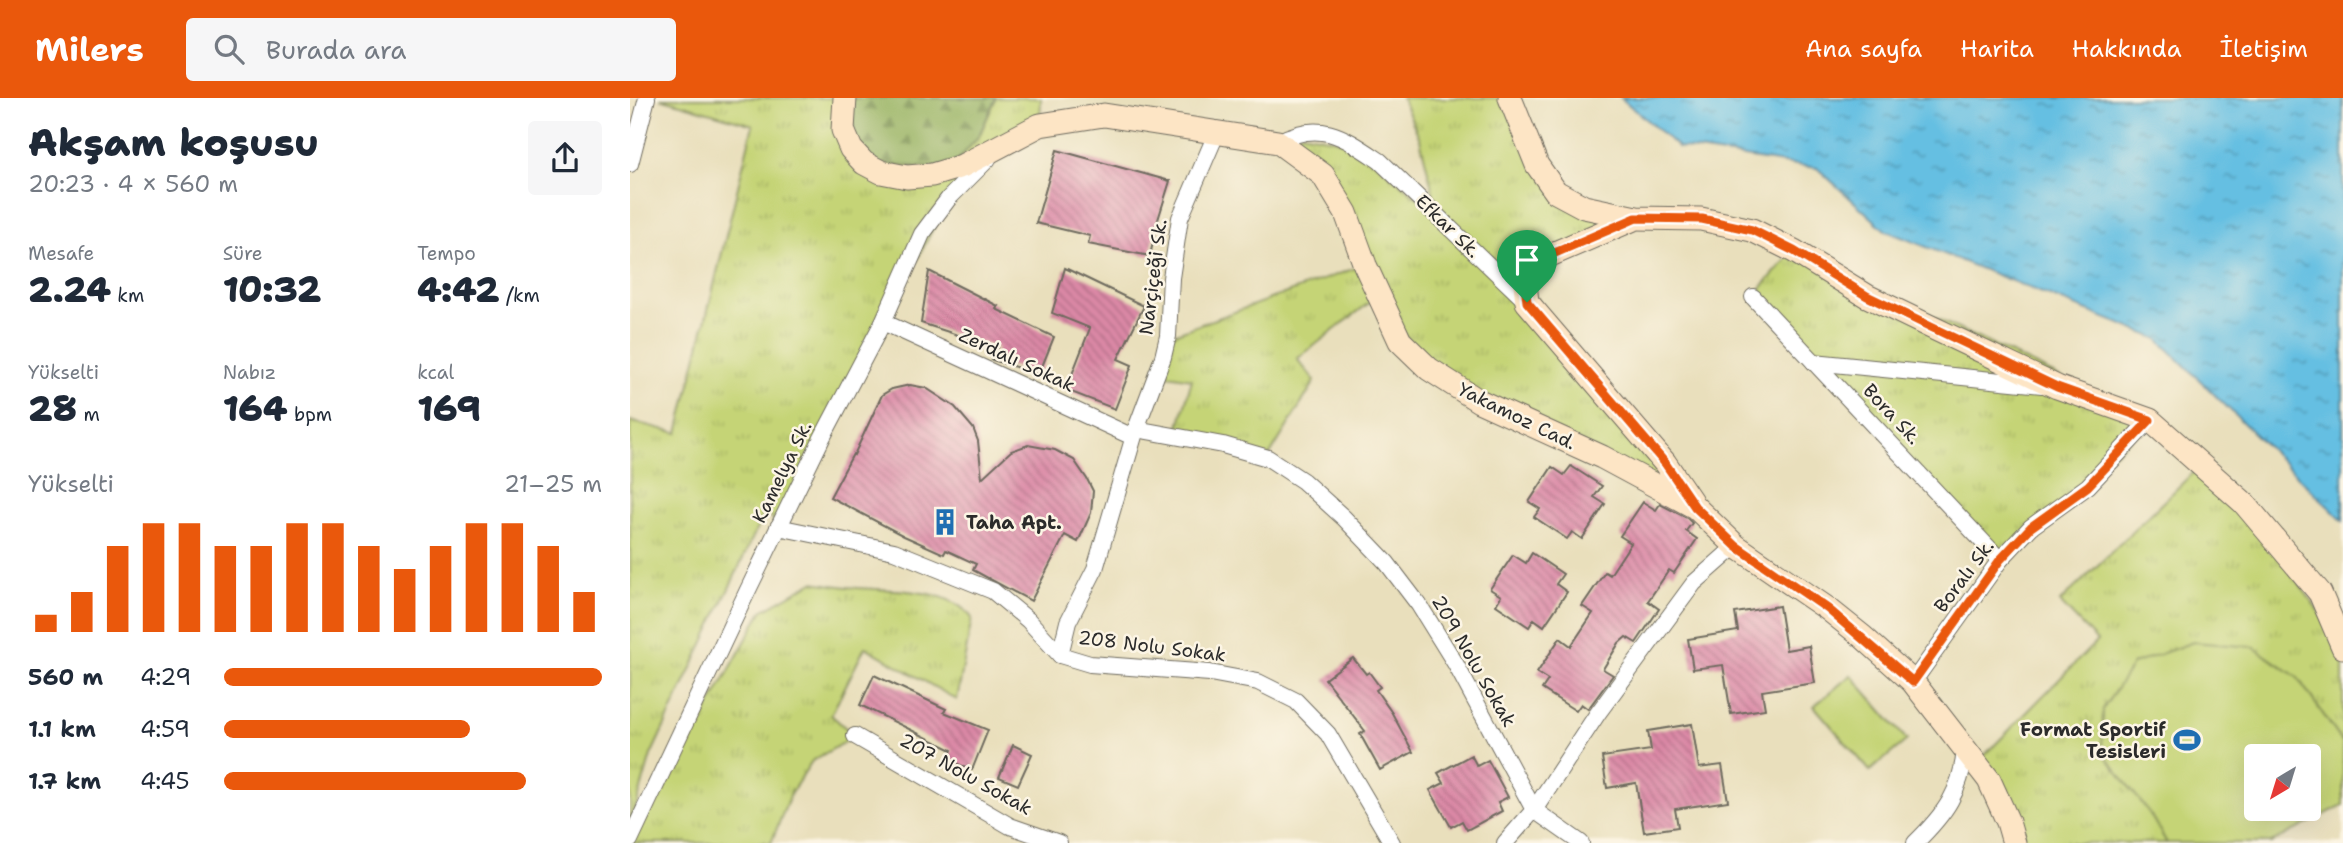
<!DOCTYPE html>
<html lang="tr">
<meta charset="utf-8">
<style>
:root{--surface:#fff;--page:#f6f6f7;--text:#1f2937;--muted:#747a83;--accent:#ea580c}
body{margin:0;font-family:"Shantell Sans",sans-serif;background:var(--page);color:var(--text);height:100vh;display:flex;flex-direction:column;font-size:26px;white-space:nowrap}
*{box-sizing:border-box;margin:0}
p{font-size:23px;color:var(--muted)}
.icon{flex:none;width:38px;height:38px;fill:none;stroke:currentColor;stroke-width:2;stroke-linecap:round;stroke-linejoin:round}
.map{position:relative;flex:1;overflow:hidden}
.panel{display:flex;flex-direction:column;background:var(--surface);width:630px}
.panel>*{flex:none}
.needle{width:46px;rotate:218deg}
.tools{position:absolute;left:1614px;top:646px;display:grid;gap:14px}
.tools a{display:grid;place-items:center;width:77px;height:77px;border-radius:7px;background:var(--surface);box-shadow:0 7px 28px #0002;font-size:35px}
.pin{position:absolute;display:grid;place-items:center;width:60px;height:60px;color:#fff;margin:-72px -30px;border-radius:50% 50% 50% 0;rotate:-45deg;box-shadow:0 0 7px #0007}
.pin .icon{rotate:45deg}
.round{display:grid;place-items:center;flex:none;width:74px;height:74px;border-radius:7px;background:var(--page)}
.summary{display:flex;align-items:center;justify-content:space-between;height:119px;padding:0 28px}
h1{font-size:38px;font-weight:800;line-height:52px}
.figures{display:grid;grid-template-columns:repeat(3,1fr);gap:10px;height:119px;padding:7px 28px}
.figures div{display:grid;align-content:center}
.figures b{font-size:35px;font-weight:800}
.figures small{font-size:19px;font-weight:400}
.figures p{font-size:19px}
.chart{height:196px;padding:14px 28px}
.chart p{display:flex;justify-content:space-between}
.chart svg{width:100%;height:126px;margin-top:7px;stroke:var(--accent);stroke-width:6}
ul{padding:0 28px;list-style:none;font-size:23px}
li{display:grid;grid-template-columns:112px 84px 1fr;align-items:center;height:52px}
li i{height:18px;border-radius:9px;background:var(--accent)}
header{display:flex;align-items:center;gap:42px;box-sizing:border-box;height:98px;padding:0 35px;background:var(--accent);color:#fff}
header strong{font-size:33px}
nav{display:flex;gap:38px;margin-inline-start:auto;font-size:24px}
.search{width:490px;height:63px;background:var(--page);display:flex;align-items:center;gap:18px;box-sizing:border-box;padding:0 24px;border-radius:7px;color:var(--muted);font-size:26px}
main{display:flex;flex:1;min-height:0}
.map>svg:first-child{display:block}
.grass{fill:url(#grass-tufts);stroke:#788050;stroke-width:2}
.forest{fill:url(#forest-firs);stroke:#647049;stroke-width:2}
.pitch{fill:#c5d476;stroke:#788050;stroke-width:2;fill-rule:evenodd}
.water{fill:url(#water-ripples);stroke:#487586;stroke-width:2}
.building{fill:url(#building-back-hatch)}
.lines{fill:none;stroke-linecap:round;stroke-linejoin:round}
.street-casing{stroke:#6e6a5e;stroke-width:18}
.secondary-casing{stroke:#6e6a5e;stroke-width:25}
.street{stroke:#fff;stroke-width:16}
.secondary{stroke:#fde5c5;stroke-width:23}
.route-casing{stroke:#fff;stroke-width:14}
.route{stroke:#ea580c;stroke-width:9}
.labels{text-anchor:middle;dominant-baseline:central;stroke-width:5;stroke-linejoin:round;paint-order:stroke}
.street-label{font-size:19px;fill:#2b2b2b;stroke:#fcf5e5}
.poi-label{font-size:19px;font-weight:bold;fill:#2b2b2b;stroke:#fcf5e5;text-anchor:start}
</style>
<header>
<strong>Milers</strong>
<div class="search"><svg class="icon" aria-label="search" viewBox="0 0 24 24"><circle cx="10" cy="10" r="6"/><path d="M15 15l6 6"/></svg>Burada ara</div>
<nav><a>Ana sayfa</a><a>Harita</a><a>Hakkında</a><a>İletişim</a></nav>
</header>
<main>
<section class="panel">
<div class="summary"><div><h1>Akşam koşusu</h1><p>20:23 · 4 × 560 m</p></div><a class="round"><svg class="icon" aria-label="share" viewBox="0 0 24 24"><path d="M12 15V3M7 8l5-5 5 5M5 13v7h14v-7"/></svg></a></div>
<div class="figures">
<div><p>Mesafe</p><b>2.24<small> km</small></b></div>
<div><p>Süre</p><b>10:32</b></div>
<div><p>Tempo</p><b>4:42<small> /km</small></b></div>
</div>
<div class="figures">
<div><p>Yükselti</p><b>28<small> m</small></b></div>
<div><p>Nabız</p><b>164<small> bpm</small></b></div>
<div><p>kcal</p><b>169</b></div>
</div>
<div class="chart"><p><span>Yükselti</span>21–25 m</p>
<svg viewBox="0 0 160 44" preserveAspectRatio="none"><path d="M5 44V38M15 44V30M25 44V14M35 44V6M45 44V6M55 44V14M65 44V14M75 44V6M85 44V6M95 44V14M105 44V22M115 44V14M125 44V6M135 44V6M145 44V14M155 44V30"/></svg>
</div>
<ul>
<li><b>560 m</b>4:29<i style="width:100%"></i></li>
<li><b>1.1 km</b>4:59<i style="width:65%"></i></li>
<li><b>1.7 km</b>4:45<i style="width:80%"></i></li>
</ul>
</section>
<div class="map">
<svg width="1713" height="745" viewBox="0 0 1713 745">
<defs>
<pattern id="grass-tufts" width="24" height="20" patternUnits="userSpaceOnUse" patternTransform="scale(1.75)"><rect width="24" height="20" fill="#c5d476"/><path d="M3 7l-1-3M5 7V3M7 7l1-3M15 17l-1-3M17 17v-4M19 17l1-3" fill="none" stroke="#a9b666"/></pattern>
<pattern id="forest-firs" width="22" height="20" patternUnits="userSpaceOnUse" patternTransform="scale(1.75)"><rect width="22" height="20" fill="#9cb667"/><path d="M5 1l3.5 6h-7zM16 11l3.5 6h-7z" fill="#7f9455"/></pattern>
<pattern id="water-ripples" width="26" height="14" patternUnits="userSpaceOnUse" patternTransform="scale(1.75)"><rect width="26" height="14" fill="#65bfe2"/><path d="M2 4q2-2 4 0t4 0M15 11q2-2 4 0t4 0" fill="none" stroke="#539bb7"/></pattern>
<pattern id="building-back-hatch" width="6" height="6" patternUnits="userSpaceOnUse" patternTransform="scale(1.75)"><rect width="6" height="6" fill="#db88a6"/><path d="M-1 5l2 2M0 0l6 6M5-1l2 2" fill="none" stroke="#b26f87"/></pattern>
</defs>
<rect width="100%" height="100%" fill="#fcf5e5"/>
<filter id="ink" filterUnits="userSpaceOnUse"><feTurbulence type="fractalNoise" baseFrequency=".0143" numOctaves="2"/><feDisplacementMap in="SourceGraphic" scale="14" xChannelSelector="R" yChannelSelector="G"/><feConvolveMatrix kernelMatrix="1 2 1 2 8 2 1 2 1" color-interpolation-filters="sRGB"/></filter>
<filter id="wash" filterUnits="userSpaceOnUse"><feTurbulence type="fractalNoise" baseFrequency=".00686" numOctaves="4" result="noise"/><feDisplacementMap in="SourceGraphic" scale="28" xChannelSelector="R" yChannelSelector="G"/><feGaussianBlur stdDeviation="1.57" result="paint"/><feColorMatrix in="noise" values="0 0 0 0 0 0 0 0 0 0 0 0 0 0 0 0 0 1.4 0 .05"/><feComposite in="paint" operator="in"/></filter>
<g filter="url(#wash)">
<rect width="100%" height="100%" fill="#e9dfbc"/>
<g class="grass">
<path d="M30,0H225L349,38L366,0H411L410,27L319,100L148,429L136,411L21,657L0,729V323L48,335L123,27Z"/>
<path d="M772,0H880L926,94L1006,120L911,161L895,186L1065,409L799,271L748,198L667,261L685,283L638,360L547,336L562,281L526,275L538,238L734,167L716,115L648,44L666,34L723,45L809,118L790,41Z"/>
<path d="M1164,153L1520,322L1370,462L1123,199Z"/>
<path d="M1571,367L1614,405L1713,549V645L1667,579L1520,716L1537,745H1384L1347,665L1467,543L1430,504Z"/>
<path d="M183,484C198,486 213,489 228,490C263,493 318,488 342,520L327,602L235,549L201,617L225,638L182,663L161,695L141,745H0L42,676L132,513Z"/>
</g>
<path class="forest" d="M225,0H366L349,38L321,71L234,65L214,7Z"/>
<g class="pitch">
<path d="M1563,544L1623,549L1667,579L1713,645V707L1641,745H1537L1520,716L1472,653L1473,611L1503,566ZM1626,658H1678V710H1626Z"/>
<path d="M1221,577L1277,642L1240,673L1184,608Z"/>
</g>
<path class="water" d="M991,0H1713V423L1528,241L1256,133L1187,70L1048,49Z"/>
<g id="blocks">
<g class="building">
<path d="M427,52L540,83L527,125L520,158L458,146L460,138L406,125Z"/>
<path d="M435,170L514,208L488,261L502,267L485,311L436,292L460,230L422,215Z"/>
<path d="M299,173L368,208L366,211L424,239L409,276L362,262L368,250L291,225Z"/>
<path d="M280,287L296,290L325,309L343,330L348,343L352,380L381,353L398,347L425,352L444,362L457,381L463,393L461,415L448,444L435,437L401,503L343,472L346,466L316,452L314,456L274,438L200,399L223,356L224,357L252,297L262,291Z"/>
<path d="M941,368L972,388L964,399L975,406L952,441L942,434L937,441L904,419L910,411L899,404L922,369L934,377Z"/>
<path d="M1013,404L1026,412L1030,406L1057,420L1062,425L1056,433L1067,441L1044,475L1039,472L1018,503L1029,511L1006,545L996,539L989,545L973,571L983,577L958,611L951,606L946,613L912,591L918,582L907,575L930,540L941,548L963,515L952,508L975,474L980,477L1001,445L990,438Z"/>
<path d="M902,455L933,476L926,486L937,494L914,528L904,521L899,529L866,507L871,498L860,491L883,457L896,465Z"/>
<path d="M1149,508L1156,552L1179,548L1185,585L1132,593L1135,611L1101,616L1093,567L1063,571L1058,541L1108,533L1105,515Z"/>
<path d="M723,560L736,576L739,574L750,589L746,592L762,615L783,654L750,672L730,636L735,633L695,581Z"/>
<path d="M244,577L316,611L314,614L358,632L342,672L318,662L322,652L230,607Z"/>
<path d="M1062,626L1069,670L1092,667L1098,703L1045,711L1048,729L1014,734L1006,685L977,690L972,659L1021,652L1018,633Z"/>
<path d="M383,647L402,656L388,687L369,679Z"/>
<path d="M841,657L847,668L858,662L878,699L868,704L872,713L837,732L832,723L821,729L800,692L814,685L808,675Z"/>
</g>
</g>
</g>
<g filter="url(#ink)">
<use href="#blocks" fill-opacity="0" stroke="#6e6a5e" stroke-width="2"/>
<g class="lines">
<defs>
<g id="street">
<path d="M648,44C690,21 714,39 750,63L897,204"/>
<path d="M0,66L17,0"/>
<path d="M1123,199L1370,462"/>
<path d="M253,224L503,339"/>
<path d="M1184,264L1412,287"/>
<path d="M506,331L533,259L538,238L541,180L550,120L587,34"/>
<path d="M148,429L264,453L363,493L398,522L430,557L460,566L580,575L628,584L666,603L698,636L762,745"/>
<path d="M430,557L438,524L465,471L506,331L593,347L638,360L673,383L714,420L757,465L789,507L825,565L904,712L951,745"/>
<path d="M1283,584L1370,462L1401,429L1458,388L1520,322"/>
<path d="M225,638L380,728L429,745"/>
<path d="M0,742L117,494L192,340L253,224L292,136L319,100L358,61"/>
<path d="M875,745L904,712L968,615L1064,485L1106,448"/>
<path d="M1285,745C1315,716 1332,693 1335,650"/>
</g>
<g id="secondary">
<path d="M215,0L213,32L221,51L234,65L251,74L277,79L302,77L332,68L410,27L474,17L648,44L693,77L716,115L735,167L770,243L799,271L849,303L972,359L1065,409L1106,448L1198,511L1233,539L1283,584L1359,682L1378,724L1384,745"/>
<path d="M880,0L907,67L926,94L954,109L1006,120L1071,121L1122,132L1164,153L1237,198L1301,229L1427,289L1520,322L1614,405L1690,495L1713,549"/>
<path d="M1006,120L911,161L895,186L897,204L1035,365L1061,403"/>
</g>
</defs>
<use href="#street" class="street-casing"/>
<use href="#secondary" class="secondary-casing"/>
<use href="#street" class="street"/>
<use href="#secondary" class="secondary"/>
</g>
</g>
<g class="lines" filter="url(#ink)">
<defs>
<path id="route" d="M1006,120L1072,121L1122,132L1164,153L1237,198L1301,229L1427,289L1520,322L1458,388L1401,429L1370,462L1283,584L1198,511L1106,448L1065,409L1035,365L897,204L895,186L911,161Z"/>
</defs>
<use href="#route" class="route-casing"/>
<use href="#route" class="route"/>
</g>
<defs>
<symbol id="building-bare" viewBox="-9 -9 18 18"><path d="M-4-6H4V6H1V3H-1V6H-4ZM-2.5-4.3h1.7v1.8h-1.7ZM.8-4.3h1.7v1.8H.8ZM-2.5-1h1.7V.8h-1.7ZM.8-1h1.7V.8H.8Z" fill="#1f6fb2" stroke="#fcf5e5" stroke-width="2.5" paint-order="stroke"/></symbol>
<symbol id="stadium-bare" viewBox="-9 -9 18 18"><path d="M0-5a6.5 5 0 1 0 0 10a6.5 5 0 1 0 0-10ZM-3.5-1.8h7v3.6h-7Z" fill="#1f6fb2" stroke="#fcf5e5" stroke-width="2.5" paint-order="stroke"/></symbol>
</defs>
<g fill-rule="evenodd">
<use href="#building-bare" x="296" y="405" width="38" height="38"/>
<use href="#stadium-bare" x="1538" y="623" width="38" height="38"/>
</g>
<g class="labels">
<g class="street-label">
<text transform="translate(818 128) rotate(44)">Efkar Sk.</text>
<text transform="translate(523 179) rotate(-83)">Narçiçeği Sk.</text>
<text transform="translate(387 262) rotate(25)">Zerdalı Sokak</text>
<text transform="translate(1262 316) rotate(47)">Bora Sk.</text>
<text transform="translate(887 318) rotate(26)">Yakamoz Cad.</text>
<text transform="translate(152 374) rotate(-64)">Kamelya Sk.</text>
<text transform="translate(1334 478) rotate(-53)">Boralı Sk.</text>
<text transform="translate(522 548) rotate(7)">208 Nolu Sokak</text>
<text transform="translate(844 563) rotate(60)">209 Nolu Sokak</text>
<text transform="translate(336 676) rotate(29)">207 Nolu Sokak</text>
</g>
<g class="poi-label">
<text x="336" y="424">Taha Apt.</text>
<text x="1536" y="631" text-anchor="end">Format Sportif<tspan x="1536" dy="22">Tesisleri</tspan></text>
</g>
</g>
</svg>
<div class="tools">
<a><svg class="needle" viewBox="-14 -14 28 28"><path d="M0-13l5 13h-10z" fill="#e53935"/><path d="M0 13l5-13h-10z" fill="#747a83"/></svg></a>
</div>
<div class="pin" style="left:897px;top:204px;background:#1e9e55"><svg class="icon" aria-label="arrive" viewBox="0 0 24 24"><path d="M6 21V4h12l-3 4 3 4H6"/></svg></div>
</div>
</main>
